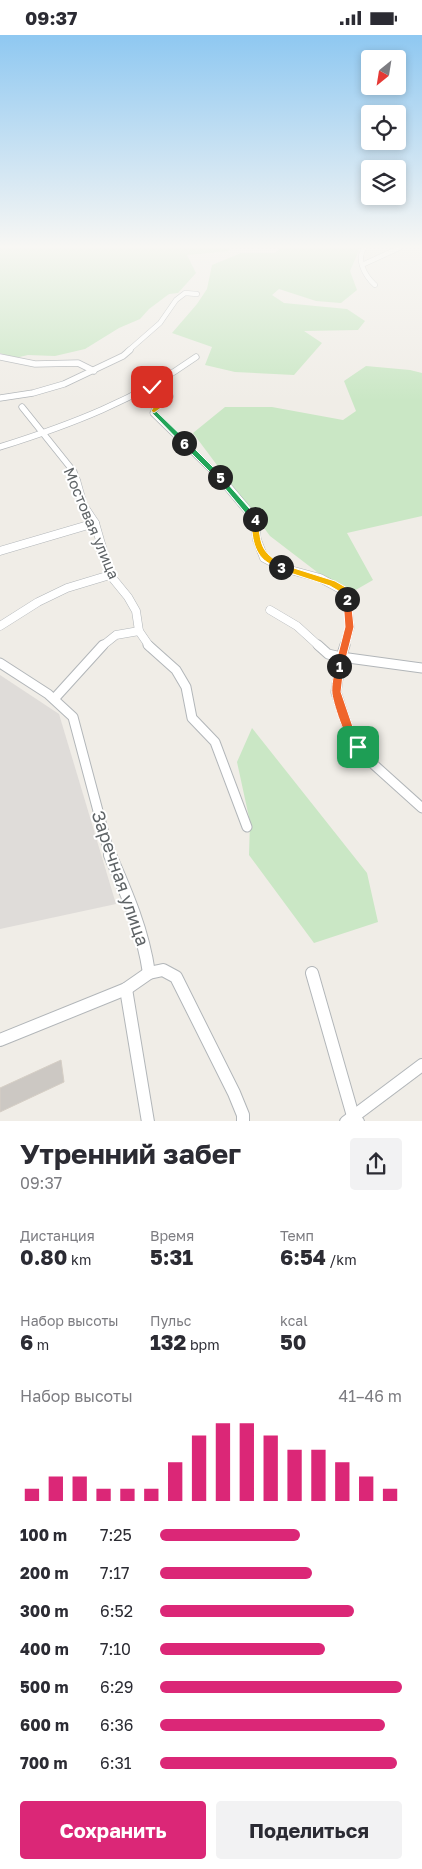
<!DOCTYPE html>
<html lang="ru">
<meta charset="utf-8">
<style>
:root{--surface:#fff;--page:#f2f2f3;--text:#2b2b33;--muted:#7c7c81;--accent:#db2777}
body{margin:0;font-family:"Golos Text",sans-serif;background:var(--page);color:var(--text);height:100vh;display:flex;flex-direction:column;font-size:19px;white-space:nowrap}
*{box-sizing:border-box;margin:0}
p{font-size:16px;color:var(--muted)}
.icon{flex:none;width:28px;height:28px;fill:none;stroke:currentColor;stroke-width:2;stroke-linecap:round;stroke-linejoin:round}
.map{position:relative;height:1086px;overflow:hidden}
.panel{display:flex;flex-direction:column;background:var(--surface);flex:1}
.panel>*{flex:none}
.needle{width:32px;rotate:210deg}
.tools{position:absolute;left:361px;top:15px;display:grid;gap:10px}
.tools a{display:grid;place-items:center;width:45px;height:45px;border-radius:5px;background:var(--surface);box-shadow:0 2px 8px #0003;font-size:25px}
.pin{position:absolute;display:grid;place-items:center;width:42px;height:42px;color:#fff;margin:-21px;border-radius:10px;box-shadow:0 2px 8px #0006}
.km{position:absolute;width:25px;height:25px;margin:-12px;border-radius:50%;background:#222;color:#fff;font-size:14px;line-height:25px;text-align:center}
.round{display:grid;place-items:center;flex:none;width:52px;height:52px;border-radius:5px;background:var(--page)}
.head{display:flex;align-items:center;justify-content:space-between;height:85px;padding:0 20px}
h1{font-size:28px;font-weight:700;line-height:38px}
.stats{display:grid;grid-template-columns:repeat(3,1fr);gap:8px;height:85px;padding:5px 20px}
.stats div{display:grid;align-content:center}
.stats b{font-size:21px;font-weight:700}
.stats small{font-size:14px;font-weight:400}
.stats p{font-size:14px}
.chart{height:140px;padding:10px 20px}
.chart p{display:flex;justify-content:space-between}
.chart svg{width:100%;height:90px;margin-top:5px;stroke:var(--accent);stroke-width:6}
.action{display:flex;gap:10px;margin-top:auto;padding:10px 20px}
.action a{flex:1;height:58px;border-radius:5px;background:var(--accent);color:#fff;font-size:20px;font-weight:700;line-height:58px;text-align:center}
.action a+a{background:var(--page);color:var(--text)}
ul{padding:0 20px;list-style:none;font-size:16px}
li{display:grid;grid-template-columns:80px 60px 1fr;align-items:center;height:38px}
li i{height:12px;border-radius:6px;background:var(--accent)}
.status{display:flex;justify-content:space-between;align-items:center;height:35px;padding:0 25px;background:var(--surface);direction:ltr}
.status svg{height:14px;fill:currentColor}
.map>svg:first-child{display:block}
.industrial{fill:#dfdcd9}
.green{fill:#cae7c5}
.building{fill:#ccc8c3;stroke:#d5cec5}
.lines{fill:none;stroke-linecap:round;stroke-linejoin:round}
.minor-far4-casing{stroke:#b2b6b9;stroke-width:5.5}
.minor-far3-casing{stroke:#b2b6b9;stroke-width:7}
.minor-far2-casing{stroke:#b2b6b9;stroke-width:9}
.minor-far1-casing{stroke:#b2b6b9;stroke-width:11}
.minor-casing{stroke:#b2b6b9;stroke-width:14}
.minor-far4{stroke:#fff;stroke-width:4.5}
.minor-far3{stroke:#fff;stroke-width:5.5}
.minor-far2{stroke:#fff;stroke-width:8}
.minor-far1{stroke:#fff;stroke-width:9}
.minor{stroke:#fff;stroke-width:12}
.split-1{fill:#f0652b;stroke:#fff}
.split-2{fill:#f0652b;stroke:#fff}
.split-3{fill:#f5b400;stroke:#fff}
.split-4{fill:#f5b400;stroke:#fff}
.split-5{fill:#22a559;stroke:#fff}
.split-6{fill:#22a559;stroke:#fff}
.split-7{fill:#22a559;stroke:#fff}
.split-8{fill:#f5b400;stroke:#fff}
.labels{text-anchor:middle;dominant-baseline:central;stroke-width:4;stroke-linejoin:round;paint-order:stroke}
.street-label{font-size:15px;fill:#5f6467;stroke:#fff}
.near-street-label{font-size:18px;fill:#5f6467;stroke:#fff}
</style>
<div class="status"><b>09:37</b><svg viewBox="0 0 49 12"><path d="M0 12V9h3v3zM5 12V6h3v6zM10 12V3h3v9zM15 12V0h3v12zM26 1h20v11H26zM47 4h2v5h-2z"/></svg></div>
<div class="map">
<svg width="422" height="1087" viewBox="0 0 422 1087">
<rect width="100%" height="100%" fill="#f0ede7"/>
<path class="industrial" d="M0,640L59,679L116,869L0,894Z"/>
<g class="green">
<path d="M0,213H230L229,216L187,220L196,238L178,258L169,259L149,274L140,284L119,293L85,314L55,321L28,320L15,323L0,318Z"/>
<path d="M281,213H357L359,215L350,236L357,255L341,268L316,266L279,254L272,260L284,268L347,274L365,286L358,295L304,296L322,308L294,340L235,337L205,330L212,312L172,298L197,269L207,254L212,230L241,218H274Z"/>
<path d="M366,331L410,335L422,338V481L347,498L373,545L347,560L270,501L193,398L225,372H272L343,385L356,376L344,346Z"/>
<path d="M252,693L367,838L378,887L314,908L249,820L250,787L237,727Z"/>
</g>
<path class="building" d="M61,1025L64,1047L0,1077V1053Z"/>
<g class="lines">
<defs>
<g id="minor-far4">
<path d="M364,213C356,225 365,241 375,250"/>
<path d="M362,230L399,213"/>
<path d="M128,316L160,288L176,265L185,258L197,259"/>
</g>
<g id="minor-far3">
<path d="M0,322L35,329L78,328L94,336"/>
<path d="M152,352L170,361V363L157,371L153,378L223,446"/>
<path d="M0,363L33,358L64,349L123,321L130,315"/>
<path d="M22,372L74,437L77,446"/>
<path d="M0,412C70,390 136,365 196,322"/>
</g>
<g id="minor-far2">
<path d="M76,445L83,470L95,488L110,540L128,562L136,576L139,596L150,612"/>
<path d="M222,445L254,483L257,505L264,523L283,533L320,543L346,557L350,592L344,612"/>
<path d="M0,516L95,488"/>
<path d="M270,575L297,591L320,612"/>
<path d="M0,591L38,567L67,553L110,540"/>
<path d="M101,612L116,600L139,596"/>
</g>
<g id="minor-far1">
<path d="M148,610L176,635L186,652L192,683L215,707L247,792"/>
<path d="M318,610L328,619L341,622L345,610"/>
<path d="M0,628L48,659L73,682L110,821"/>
<path d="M422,633L341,622L336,657L348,694L358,712L372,728L422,773"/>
<path d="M54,664L103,610"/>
</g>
<g id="minor">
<path d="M110,820C127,859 143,896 149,938L163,935L176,942L234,1058L243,1080V1087"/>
<path d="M312,938L353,1081L358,1087"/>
<path d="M126,954L148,1087"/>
<path d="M0,1005L126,954L149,938"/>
<path d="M346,1087L422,1030"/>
</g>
</defs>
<use href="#minor-far4" class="minor-far4-casing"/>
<use href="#minor-far3" class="minor-far3-casing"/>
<use href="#minor-far2" class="minor-far2-casing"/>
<use href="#minor-far1" class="minor-far1-casing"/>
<use href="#minor" class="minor-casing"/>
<use href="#minor-far4" class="minor-far4"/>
<use href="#minor-far3" class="minor-far3"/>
<use href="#minor-far2" class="minor-far2"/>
<use href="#minor-far1" class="minor-far1"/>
<use href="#minor" class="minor"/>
</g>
<linearGradient id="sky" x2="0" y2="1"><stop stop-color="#8fc8f1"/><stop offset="0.58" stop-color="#f8f7f4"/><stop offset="1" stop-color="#f8f7f4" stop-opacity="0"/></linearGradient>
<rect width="422" height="365" fill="url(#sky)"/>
<path class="split-1" d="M339,627L344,631L341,657L353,692L363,712L358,717C347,712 334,671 332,659C331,650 334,639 335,631Z"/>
<path class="split-2" d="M347,560L351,564L354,592L344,631L339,635L335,631L345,592L343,564Z"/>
<path class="split-3" d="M281,529L335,546L349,554L350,566H344L342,558L330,551L278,534V530Z"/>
<path class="split-4" d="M255,481L258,484C261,510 260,517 284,530V534C278,535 275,532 270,529C253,520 252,501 251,484Z"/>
<path class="split-5" d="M220,440L257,482V486H252L217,444L216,442Z"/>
<path class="split-6" d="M182,406H187L222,441V444H217L182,409Z"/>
<path class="split-7" d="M154,374L187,406V409H182L152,378Z"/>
<path class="split-8" d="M150,350H154L172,359L173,364L154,378L151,376L155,370L167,363L150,353Z"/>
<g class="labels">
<g class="street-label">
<text transform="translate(92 488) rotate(67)">Мостовая улица</text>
</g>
<g class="near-street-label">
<text transform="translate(121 843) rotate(71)">Заречная улица</text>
</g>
</g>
</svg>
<div class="tools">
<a><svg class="needle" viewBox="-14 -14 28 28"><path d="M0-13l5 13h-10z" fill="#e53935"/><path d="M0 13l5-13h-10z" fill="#7c7c81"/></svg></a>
<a><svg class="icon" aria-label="locate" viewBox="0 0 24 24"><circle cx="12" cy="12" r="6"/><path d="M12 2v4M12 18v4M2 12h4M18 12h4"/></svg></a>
<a><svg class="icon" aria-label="layers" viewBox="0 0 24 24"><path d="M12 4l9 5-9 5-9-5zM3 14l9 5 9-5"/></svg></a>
</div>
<div class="pin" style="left:358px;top:712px;background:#1e9e55"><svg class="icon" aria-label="arrive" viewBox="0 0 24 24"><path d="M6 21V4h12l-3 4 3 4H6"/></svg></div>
<div class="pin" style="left:152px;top:352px;background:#d93025"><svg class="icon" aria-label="check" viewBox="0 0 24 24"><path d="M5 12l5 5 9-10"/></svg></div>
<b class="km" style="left:339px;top:631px">1</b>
<b class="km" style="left:347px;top:564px">2</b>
<b class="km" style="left:281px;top:532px">3</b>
<b class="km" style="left:255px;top:484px">4</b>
<b class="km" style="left:220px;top:442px">5</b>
<b class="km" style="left:184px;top:408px">6</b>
</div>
<section class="panel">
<div class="head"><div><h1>Утренний забег</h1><p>09:37</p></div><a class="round"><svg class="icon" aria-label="share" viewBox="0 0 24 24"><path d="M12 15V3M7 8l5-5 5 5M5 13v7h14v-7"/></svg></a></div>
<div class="stats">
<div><p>Дистанция</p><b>0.80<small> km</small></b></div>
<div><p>Время</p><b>5:31</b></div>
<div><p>Темп</p><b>6:54<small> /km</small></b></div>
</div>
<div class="stats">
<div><p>Набор высоты</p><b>6<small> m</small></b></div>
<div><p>Пульс</p><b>132<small> bpm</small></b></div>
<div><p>kcal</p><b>50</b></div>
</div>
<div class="chart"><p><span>Набор высоты</span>41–46 m</p>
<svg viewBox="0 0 160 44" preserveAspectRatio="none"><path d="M5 44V38M15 44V32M25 44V32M35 44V38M45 44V38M55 44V38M65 44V25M75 44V12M85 44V6M95 44V6M105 44V12M115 44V19M125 44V19M135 44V25M145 44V32M155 44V38"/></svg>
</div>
<ul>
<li><b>100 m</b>7:25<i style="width:58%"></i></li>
<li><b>200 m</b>7:17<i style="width:63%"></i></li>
<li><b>300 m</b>6:52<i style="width:80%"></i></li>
<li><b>400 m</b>7:10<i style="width:68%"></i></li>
<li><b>500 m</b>6:29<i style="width:100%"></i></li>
<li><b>600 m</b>6:36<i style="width:93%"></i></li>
<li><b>700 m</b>6:31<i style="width:98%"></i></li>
</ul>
<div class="action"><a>Сохранить</a><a>Поделиться</a></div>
</section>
